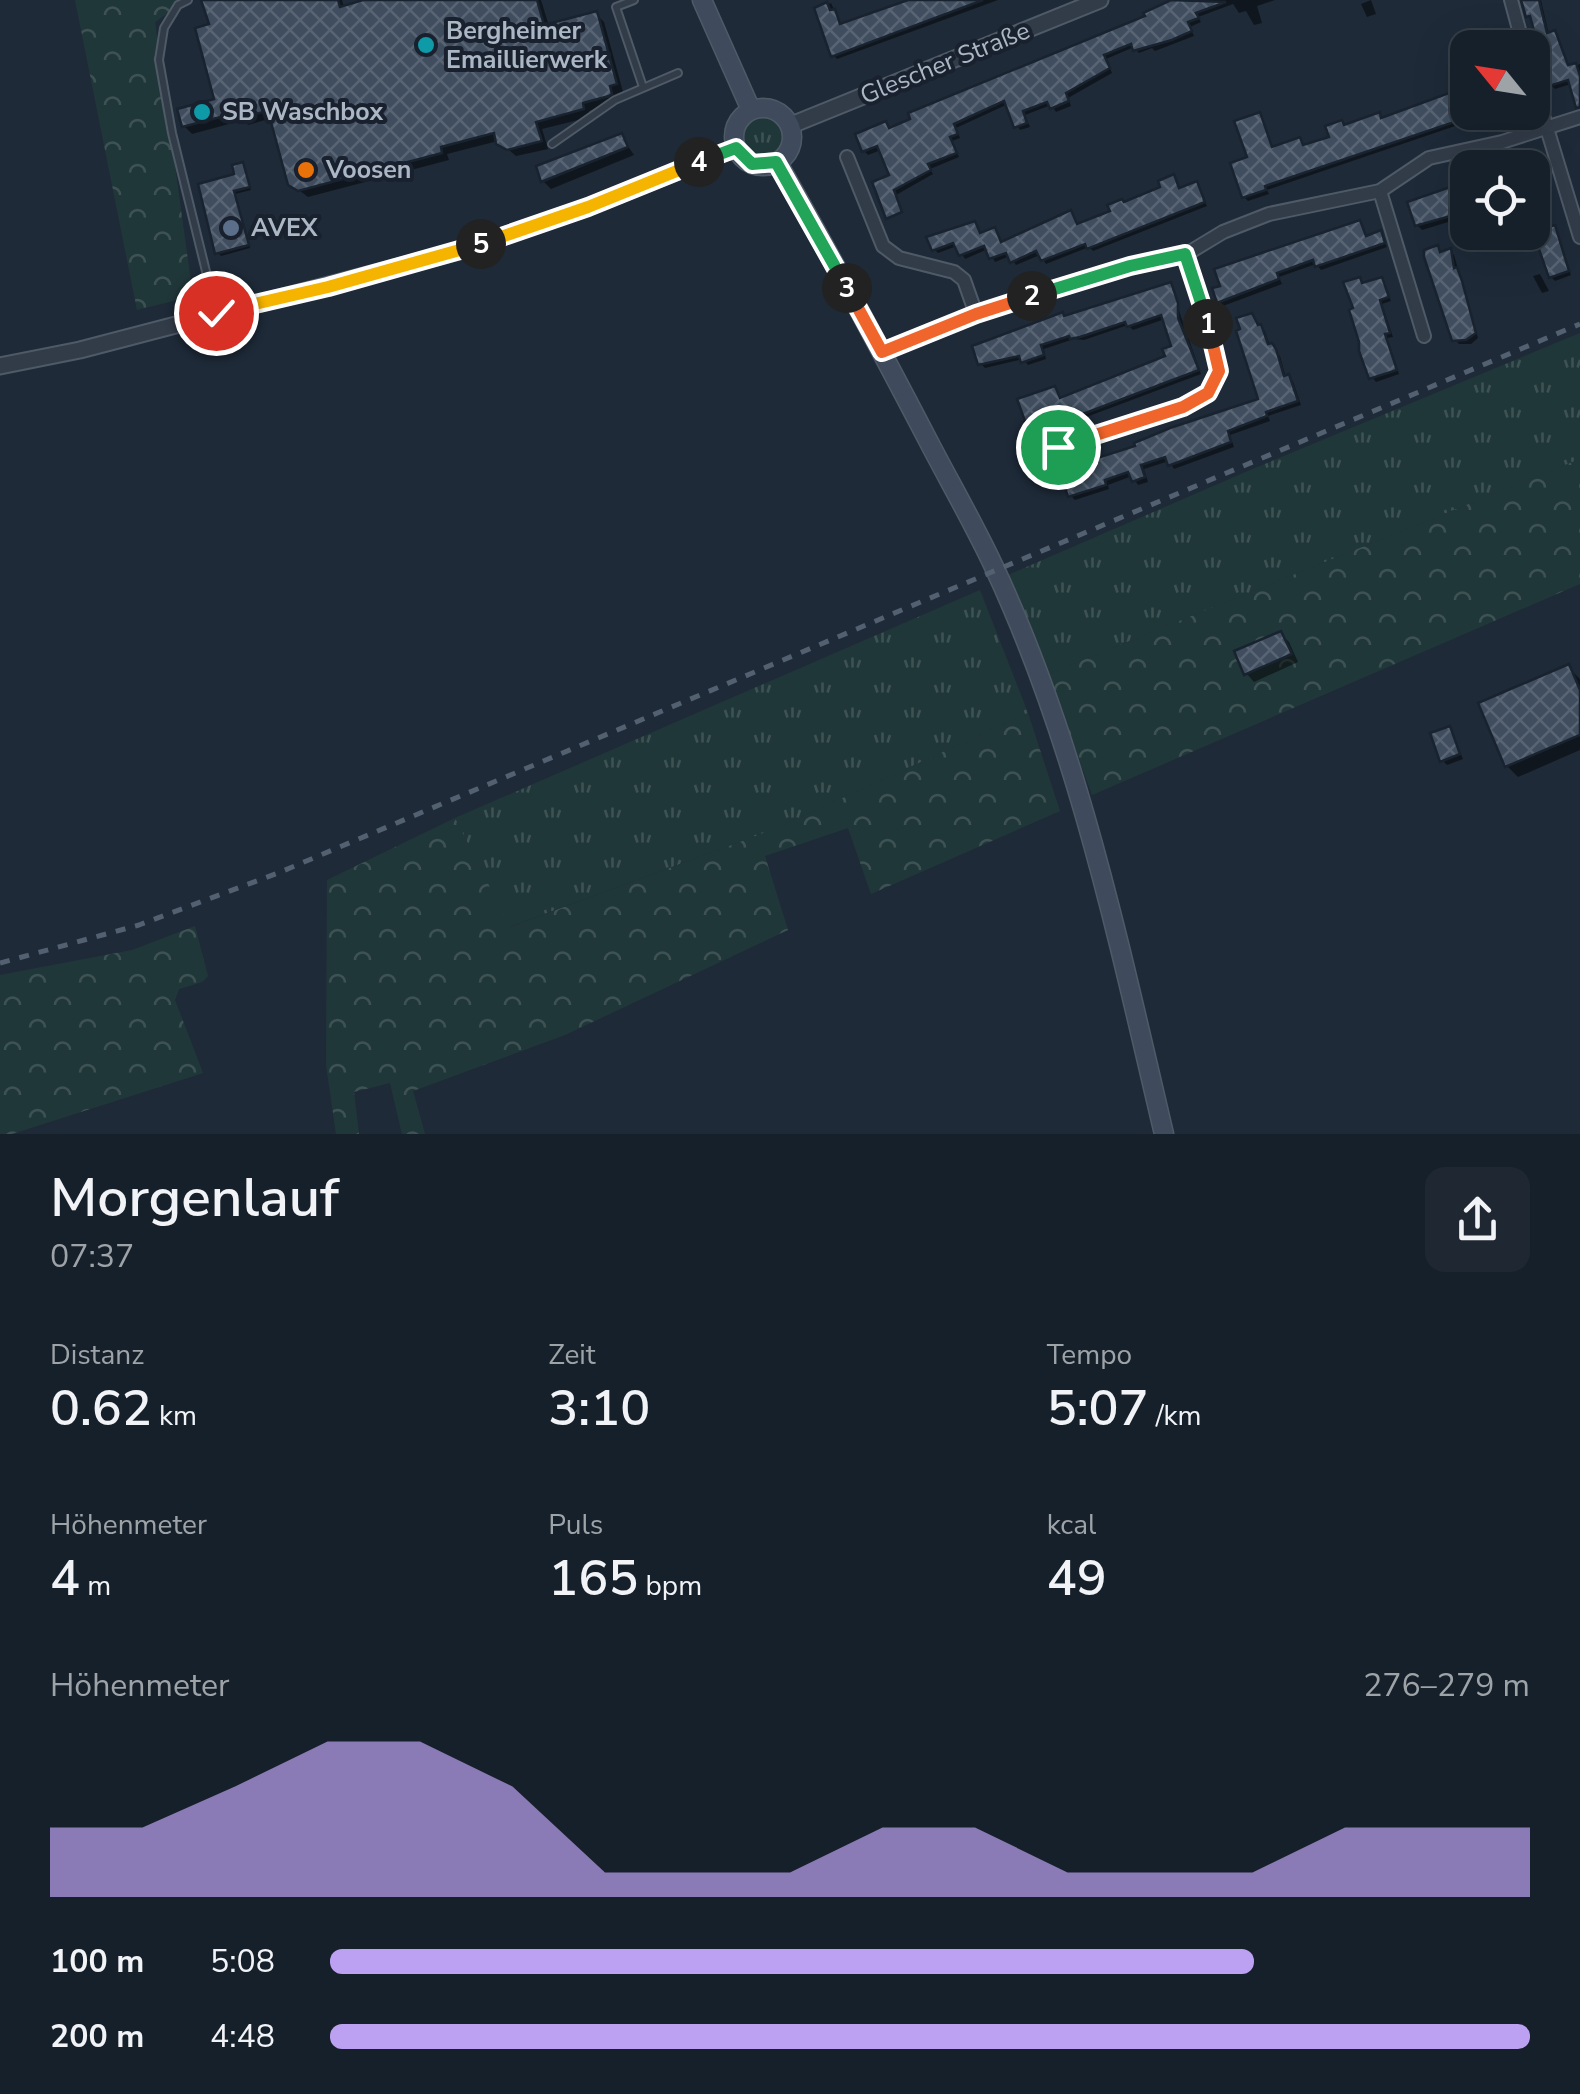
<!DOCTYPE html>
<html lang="de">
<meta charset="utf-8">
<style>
:root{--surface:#16202a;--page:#1f2832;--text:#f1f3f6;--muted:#9ea3a8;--line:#353e47;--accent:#bca0f2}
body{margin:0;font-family:"Nunito Sans",sans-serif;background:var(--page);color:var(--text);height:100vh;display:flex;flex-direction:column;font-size:38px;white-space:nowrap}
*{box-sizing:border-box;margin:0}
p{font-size:32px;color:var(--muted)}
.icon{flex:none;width:55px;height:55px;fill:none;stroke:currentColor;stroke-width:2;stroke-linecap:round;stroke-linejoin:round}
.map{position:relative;height:1134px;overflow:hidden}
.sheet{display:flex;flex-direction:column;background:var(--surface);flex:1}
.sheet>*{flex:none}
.needle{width:65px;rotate:300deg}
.controls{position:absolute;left:1450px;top:30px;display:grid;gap:20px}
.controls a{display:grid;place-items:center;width:100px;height:100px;border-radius:20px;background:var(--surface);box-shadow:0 10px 40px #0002,0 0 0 2px var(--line);font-size:50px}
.pin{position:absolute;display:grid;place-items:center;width:85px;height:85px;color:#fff;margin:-42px;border:5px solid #fff;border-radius:50%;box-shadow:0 2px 10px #0007}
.km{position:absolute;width:50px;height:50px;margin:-25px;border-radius:50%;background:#222;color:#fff;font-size:28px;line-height:50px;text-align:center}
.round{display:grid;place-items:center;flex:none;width:105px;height:105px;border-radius:20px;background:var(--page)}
.headline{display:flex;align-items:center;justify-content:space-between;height:170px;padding:0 50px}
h1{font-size:55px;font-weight:600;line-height:75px}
.figures{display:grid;grid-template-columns:repeat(3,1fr);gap:15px;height:170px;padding:10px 50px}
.figures div{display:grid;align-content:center}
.figures b{font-size:50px;font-weight:600}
.figures small{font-size:28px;font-weight:400}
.figures p{font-size:28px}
.chart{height:280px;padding:20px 50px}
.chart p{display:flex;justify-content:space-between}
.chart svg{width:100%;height:180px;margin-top:10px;fill:var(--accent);opacity:.7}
ul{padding:0 50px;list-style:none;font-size:32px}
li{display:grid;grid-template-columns:160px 120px 1fr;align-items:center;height:75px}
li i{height:25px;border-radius:12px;background:var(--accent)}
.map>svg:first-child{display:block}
.grass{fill:url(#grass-tufts)}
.forest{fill:url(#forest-crowns)}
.shadow{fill:#0007}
.building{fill:url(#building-cross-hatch);stroke:#19232f;stroke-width:2.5}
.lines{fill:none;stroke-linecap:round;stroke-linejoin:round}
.service-casing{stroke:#4f5a67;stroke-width:10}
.minor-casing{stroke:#4f5a67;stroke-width:16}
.tertiary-casing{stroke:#4f5a67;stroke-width:19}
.secondary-casing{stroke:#4f5a67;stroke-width:21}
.service{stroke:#323c49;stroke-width:6}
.minor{stroke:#323c49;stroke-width:12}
.tertiary{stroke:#323c49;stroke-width:15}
.secondary{stroke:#3f4b5c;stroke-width:18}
.rail{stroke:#536070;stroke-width:5;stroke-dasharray:10 10;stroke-linecap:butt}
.split-1-casing{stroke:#fff;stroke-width:20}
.split-2-casing{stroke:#fff;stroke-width:20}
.split-3-casing{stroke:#fff;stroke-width:20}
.split-4-casing{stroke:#fff;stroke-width:20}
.split-5-casing{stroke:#fff;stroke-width:20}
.split-6-casing{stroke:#fff;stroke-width:20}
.split-1{stroke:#f0652b;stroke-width:12}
.split-2{stroke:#22a559;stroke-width:12}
.split-3{stroke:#f0652b;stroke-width:12}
.split-4{stroke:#22a559;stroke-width:12}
.split-5{stroke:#f5b400;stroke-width:12}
.split-6{stroke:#f5b400;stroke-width:12}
.culture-dot{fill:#0f9aa8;stroke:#18212d;stroke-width:4}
.food-dot{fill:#e8710a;stroke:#18212d;stroke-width:4}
.service-dot{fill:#5c6f8a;stroke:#18212d;stroke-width:4}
.labels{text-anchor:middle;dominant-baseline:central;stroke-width:8;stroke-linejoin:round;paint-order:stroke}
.poi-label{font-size:25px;font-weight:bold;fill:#acb7c6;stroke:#18212d;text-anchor:start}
.street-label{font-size:25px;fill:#acb7c6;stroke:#18212d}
</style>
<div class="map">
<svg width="1580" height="1134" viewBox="0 0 1580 1134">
<defs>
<pattern id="grass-tufts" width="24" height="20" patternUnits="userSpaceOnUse" patternTransform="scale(2.5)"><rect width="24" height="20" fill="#203739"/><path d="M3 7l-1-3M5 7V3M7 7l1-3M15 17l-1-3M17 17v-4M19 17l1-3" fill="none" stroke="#3e5254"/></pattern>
<pattern id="forest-crowns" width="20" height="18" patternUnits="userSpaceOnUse" patternTransform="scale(2.5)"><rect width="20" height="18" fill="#203739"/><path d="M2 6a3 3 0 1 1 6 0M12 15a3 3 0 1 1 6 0" fill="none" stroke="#3e5254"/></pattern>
<pattern id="building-cross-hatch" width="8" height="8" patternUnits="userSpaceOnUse" patternTransform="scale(2.5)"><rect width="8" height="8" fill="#3f4d5e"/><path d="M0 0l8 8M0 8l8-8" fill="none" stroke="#586474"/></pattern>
</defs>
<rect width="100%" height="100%" fill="#1e2a38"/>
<g class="grass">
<circle cx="763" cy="136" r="20"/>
<path d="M1580,333V459L1048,674L1008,575L1248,471Z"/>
<path d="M980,590L1028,713L775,829L509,927L455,818Z"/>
</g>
<g class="forest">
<path d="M75,0H187L155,22L193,296L137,310Z"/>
<path d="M1580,459V584L1092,795L1048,674Z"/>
<path d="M1028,713L1060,811L871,894L848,828L765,856L788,930L565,1035L413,1091L425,1134H402L390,1083L354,1092L359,1134H336L326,1065L327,880L455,818L510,927L775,829Z"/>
<path d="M195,926L208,976L202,982L179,989L175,1000L203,1073L12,1134H0V975L132,950Z"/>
</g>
<g class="shadow">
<path d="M213,0H342L344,8L398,0H541L549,26L596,14L604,22L623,92L617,94L619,101L589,111L590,117L542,129L548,149L516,156L498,141L447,154L449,160L308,197L291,184L272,118L248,125L244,120L192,134L184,126L217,101Z"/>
<path d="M911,0H998L837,59L833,55L817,9L831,3L842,26Z"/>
<path d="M1178,0H1275L1257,6L1262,23L1254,25L1246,11L1239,13L1233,4L1198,17L1201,22L1190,27L1194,36L1155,51L1152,48L1139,53L1134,47L1106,59L1112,73L1068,98L1071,106L1056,112L1051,105L1025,115L1030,127L1020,130L1006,105L956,128L960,138L952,141L959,157L930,169L933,174L896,195L902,210L887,216L893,176L881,150L868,155L864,151L890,130L1148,17L1147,14Z"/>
<path d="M1371,0L1376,14L1367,17L1361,4Z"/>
<path d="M1524,0H1541L1549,35L1554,33L1558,37L1570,68L1580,64V92L1571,84L1555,89L1551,85L1533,21L1528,15Z"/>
<path d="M1480,112L1484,124L1469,129L1464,123L1267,190L1269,194L1248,201L1244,197L1259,115L1274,149L1300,140L1305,147L1332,138L1345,127L1379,115L1383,120Z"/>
<path d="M621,136L634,155L551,189L543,181Z"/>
<path d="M1544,158L1552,174L1543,178L1546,188L1532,194V168H1515Z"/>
<path d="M242,165L251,190L235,194L250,248L221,256L217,252Z"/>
<path d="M1173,177L1181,190L1196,184L1207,206L1093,251L1089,247L1046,264L1040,255L1016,265L1010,256L995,262L988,249L965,259L957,246L938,253L934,249L974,224L981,235L994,230L1002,244L1071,213L1078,227L1163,188Z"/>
<path d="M1455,188L1468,216L1422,230L1417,225Z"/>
<path d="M1359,223L1367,238L1380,233L1387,247L1321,270L1316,264L1279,277L1282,284L1223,306L1219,301Z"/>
<path d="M1554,228L1571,275L1555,281L1551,277Z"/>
<path d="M1437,248L1442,254L1450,251L1454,255L1478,338L1471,344H1459L1455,340Z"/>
<path d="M1540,274L1549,291L1542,293L1533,276Z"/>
<path d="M1359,280L1364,285L1381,280L1391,301L1382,304L1393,337L1387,338L1399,374L1376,382L1372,377L1356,310Z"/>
<path d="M1170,285L1201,374L1073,422L1068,414L1032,427L1028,423L1055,389L1062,400L1168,358L1174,347L1165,319L1133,330L1128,325L1084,340L1074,339L1044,349L1046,359L1028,365L1023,359L985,368L981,364L1065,318Z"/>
<path d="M1256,321L1265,331L1270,346L1280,356L1286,378L1293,381L1301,405L1268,416L1270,421L1230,435L1234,447L1174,469L1169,461L1144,469L1148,482L1138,485L1132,476L1108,485L1109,489L1075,500L1071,496L1102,464L1261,400Z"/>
<path d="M1281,634L1289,642L1298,662L1254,682L1247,674L1238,653Z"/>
<path d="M1568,667L1580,679V750L1518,777L1507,766Z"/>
<path d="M1449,729L1463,759L1447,765L1442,760Z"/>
</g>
<g class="building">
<path d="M201,0H338L340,7L363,0H537L544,25L597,11L617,84L610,86L612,94L609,96L583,103L584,109L536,122L542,141L507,150L496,144L494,133L441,147L442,153L298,191L288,185L268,111L238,118L236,113L182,127L177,109L214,99L195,28L209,24Z"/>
<path d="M908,0H983L831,57L814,8L827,2L830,10L835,9L840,24Z"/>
<path d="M1171,0L1226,2L1196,13L1199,18L1188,22L1192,31L1172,40L1133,51L1131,44L1104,55L1110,68L1066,93L1069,101L1050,109L1047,102L1023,111L1027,123L1014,128L1004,101L954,124L958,134L950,137L957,153L928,164L931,170L894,190L902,212L886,219L872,182L889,175L877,146L862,152L855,134L886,121L889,128L910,119L908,113L1145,16L1143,13Z"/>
<path d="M1521,0H1539L1547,33L1555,30L1568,65L1576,63L1580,76V107L1576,108L1568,80L1549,86L1530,16L1526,17Z"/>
<path d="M1468,86V112L1497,115L1463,126L1460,120L1265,186L1266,190L1242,198L1230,163L1247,157L1234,121L1260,112L1272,147L1300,137L1303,145L1329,137L1325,126L1342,120L1344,125L1380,112L1381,118Z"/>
<path d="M622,133L628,147L541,182L536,166Z"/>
<path d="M243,162L250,187L234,191L249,245L215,254L198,184L234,174L232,165Z"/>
<path d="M1174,174L1179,188L1197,181L1205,202L1087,249L1085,244L1041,261L1036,251L1010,263L1006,253L989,259L984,246L959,256L953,243L932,251L926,237L975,221L980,233L995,227L1001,242L1071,210L1077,224L1110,211L1107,205L1122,199L1124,202L1160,187L1158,181Z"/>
<path d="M1456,185L1465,212L1415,226L1407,202Z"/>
<path d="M1360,220L1366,236L1381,230L1385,243L1315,267L1313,260L1277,273L1279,279L1217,303L1212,288L1220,286L1214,269Z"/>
<path d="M1555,225L1569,271L1549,278L1533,232Z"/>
<path d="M1438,245L1440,252L1451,248L1454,268L1457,267L1462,281L1476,333L1466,340L1452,341L1424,257V250Z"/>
<path d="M1360,277L1362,283L1382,277L1389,297L1380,300L1390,333L1385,334L1397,370L1369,379L1359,351V342L1349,310L1353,308L1343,282Z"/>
<path d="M1171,282L1178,303V318L1199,370L1067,420L1064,410L1026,424L1017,399L1055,386L1060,398L1165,356L1162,349L1171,346L1161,315L1127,327L1125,322L1080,337L1070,339L1069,336L1041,345L1044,355L1021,363L1019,356L978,365L972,346L1063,312L1064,316Z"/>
<path d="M1252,313L1258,325L1261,324L1268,344L1272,343L1276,349L1284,376L1289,374L1298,401L1266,412L1267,416L1228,431L1231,442L1168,466L1165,457L1141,465L1145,477L1132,482L1128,472L1105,480L1106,485L1068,497L1060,473L1098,462L1097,458L1135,446L1134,443L1170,428L1258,399L1236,331L1240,329L1236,318Z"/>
<path d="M1281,631L1292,654L1244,675L1234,651Z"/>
<path d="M1569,664L1580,690V735L1505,767L1478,703Z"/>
<path d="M1450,726L1460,754L1440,762L1430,733Z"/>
</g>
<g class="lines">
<defs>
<g id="service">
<path d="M188,0L178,5L164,28L159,60L172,133L216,312"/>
<path d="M634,0L616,7L643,87"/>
<path d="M552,144L615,100L678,73"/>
</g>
<g id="minor">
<path d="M1511,0L1524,48"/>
<path d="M1532,79L1580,237"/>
<path d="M847,157L883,246L899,258L954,272L964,280L976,314"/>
<path d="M1380,191L1424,336"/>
<path d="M882,352L999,306L1130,266L1185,255L1223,232L1269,214L1380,191L1429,158L1502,142L1580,117"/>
<path d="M1058,447L1161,415L1208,393L1219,371L1216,350L1185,255"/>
</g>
<g id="tertiary">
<path d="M789,126L1100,0"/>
<path d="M0,366L80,350L463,250L588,207L736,148"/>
</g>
<g id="secondary">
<path d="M702,0L751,110"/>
<circle cx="763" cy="137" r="29"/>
<path d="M777,162C831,256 882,352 932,448C953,488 976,528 995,569C1078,747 1119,944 1164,1134"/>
</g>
</defs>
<use href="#service" class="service-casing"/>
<use href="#minor" class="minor-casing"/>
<use href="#tertiary" class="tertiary-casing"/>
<use href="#secondary" class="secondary-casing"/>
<use href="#service" class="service"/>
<use href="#minor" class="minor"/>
<use href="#tertiary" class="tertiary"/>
<use href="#secondary" class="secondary"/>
<path class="rail" d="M0,963L139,925L278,873L1580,324"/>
</g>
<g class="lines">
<defs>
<path id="split-1" d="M1058,447L1183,407L1208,393L1219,371L1208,324"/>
<path id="split-2" d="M1032,296L1130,266L1185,254L1208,324"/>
<path id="split-3" d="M847,288L882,352L976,314L1032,296"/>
<path id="split-4" d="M699,162L736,148L752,164L776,162L847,288"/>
<path id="split-5" d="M481,244L588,207L699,162"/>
<path id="split-6" d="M216,313L328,287L481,244"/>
</defs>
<use href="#split-1" class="split-1-casing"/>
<use href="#split-2" class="split-2-casing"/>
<use href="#split-3" class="split-3-casing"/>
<use href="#split-4" class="split-4-casing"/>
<use href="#split-5" class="split-5-casing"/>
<use href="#split-6" class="split-6-casing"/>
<use href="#split-1" class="split-1"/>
<use href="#split-2" class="split-2"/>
<use href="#split-3" class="split-3"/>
<use href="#split-4" class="split-4"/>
<use href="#split-5" class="split-5"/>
<use href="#split-6" class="split-6"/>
</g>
<g class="culture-dot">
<circle cx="426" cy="45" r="10"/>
<circle cx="202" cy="112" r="10"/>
</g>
<circle class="food-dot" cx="306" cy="170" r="10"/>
<circle class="service-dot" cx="231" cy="228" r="10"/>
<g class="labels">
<g class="poi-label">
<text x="446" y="31">Bergheimer<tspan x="446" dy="29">Emaillierwerk</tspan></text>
<text x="222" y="112">SB Waschbox</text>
<text x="326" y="170">Voosen</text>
<text x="251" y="228">AVEX</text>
</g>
<g class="street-label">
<text transform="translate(945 63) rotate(-22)">Glescher Straße</text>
</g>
</g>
</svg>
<div class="controls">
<a><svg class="needle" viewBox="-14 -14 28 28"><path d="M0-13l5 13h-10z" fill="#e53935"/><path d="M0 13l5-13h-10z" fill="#9ea3a8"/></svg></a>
<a><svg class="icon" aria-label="locate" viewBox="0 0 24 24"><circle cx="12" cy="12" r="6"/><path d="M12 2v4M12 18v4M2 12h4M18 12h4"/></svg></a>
</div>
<div class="pin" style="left:1058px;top:447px;background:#1e9e55"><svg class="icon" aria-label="arrive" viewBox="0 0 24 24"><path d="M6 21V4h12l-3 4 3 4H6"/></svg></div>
<div class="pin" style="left:216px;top:313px;background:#d93025"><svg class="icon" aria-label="check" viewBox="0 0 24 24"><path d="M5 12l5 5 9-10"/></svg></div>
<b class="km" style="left:1208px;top:324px">1</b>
<b class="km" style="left:1032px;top:296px">2</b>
<b class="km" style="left:847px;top:288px">3</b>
<b class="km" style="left:699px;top:162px">4</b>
<b class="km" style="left:481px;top:244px">5</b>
</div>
<section class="sheet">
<div class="headline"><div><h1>Morgenlauf</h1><p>07:37</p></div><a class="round"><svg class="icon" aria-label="share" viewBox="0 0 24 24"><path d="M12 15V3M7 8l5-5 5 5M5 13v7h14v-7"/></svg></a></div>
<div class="figures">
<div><p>Distanz</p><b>0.62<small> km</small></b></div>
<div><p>Zeit</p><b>3:10</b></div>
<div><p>Tempo</p><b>5:07<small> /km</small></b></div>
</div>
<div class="figures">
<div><p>Höhenmeter</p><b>4<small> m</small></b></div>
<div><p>Puls</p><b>165<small> bpm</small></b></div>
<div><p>kcal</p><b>49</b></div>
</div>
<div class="chart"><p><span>Höhenmeter</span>276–279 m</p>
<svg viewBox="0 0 160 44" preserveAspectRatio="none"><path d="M0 44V27L10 27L20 17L30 6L40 6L50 17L60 38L70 38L80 38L90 27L100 27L110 38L120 38L130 38L140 27L150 27L160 27V44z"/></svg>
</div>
<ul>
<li><b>100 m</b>5:08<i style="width:77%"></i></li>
<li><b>200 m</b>4:48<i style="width:100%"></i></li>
</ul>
</section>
